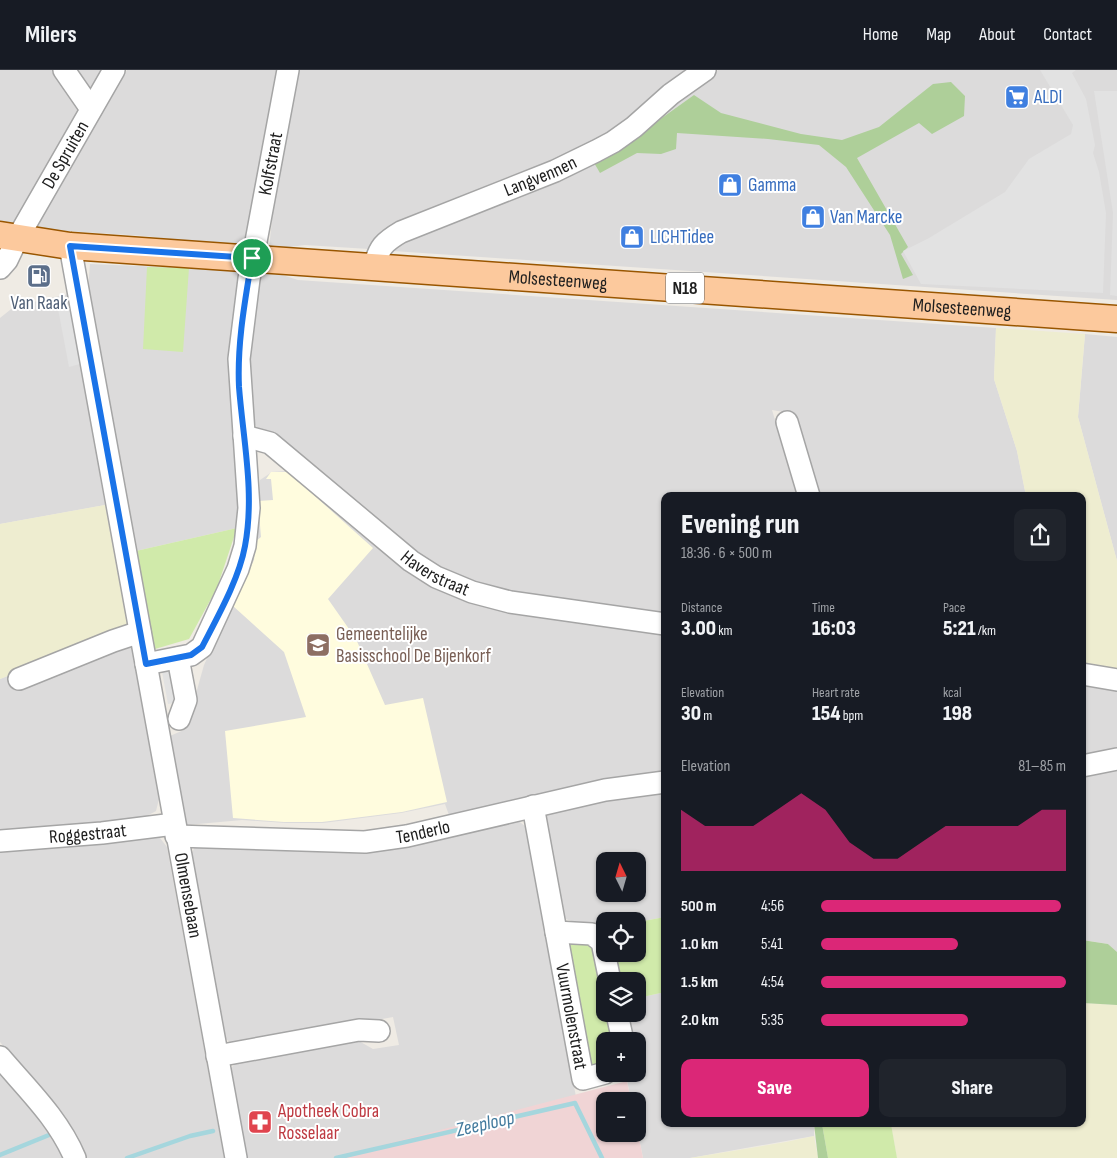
<!DOCTYPE html>
<meta charset="utf-8">
<style>
:root{--surface:#171b24;--page:#20242c;--text:#f1f3f6;--muted:#9ea1a6;--line:#363941;--accent:#db2777}
body{margin:0;font-family:"Sofia Sans Condensed",sans-serif;background:var(--page);color:var(--text);height:100vh;display:flex;flex-direction:column;font-size:19px;white-space:nowrap}
*{box-sizing:border-box;margin:0}
p{font-size:16px;color:var(--muted)}
.icon{flex:none;width:28px;height:28px;fill:none;stroke:currentColor;stroke-width:2;stroke-linecap:round;stroke-linejoin:round}
.map{position:relative;flex:1;overflow:hidden}
.details{position:absolute;left:661px;top:422px;width:425px;height:635px;display:flex;flex-direction:column;background:var(--surface);border-radius:10px;box-shadow:0 1px 4px #0004}
.details>*{flex:none}
.needle{width:32px;rotate:355deg}
.buttons{position:absolute;left:596px;top:782px;display:grid;gap:10px}
.buttons a{display:grid;place-items:center;width:50px;height:50px;border-radius:10px;background:var(--surface);box-shadow:0 1px 4px #0004;font-size:25px}
.pin{position:absolute;display:grid;place-items:center;width:42px;height:42px;color:#fff;margin:-21px;border:2px solid #fff;border-radius:50%;box-shadow:0 1px 5px #0007}
.round{display:grid;place-items:center;flex:none;width:52px;height:52px;border-radius:10px;background:var(--page)}
.headline{display:flex;align-items:center;justify-content:space-between;height:85px;padding:0 20px}
h1{font-size:28px;font-weight:800;line-height:38px}
.metrics{display:grid;grid-template-columns:repeat(3,1fr);gap:8px;height:85px;padding:5px 20px}
.metrics div{display:grid;align-content:center}
.metrics b{font-size:21px;font-weight:800}
.metrics small{font-size:14px;font-weight:400}
.metrics p{font-size:14px}
.chart{height:140px;padding:10px 20px}
.chart p{display:flex;justify-content:space-between}
.chart svg{width:100%;height:90px;margin-top:5px;fill:var(--accent);opacity:.7}
.cta{display:flex;gap:10px;margin-top:auto;padding:10px 20px}
.cta a{flex:1;height:58px;border-radius:10px;background:var(--accent);color:#fff;font-size:20px;font-weight:800;line-height:58px;text-align:center}
.cta a+a{background:var(--page);color:var(--text)}
ul{padding:0 20px;list-style:none;font-size:16px}
li{display:grid;grid-template-columns:80px 60px 1fr;align-items:center;height:38px}
li i{height:12px;border-radius:6px;background:var(--accent)}
header{display:flex;align-items:center;gap:30px;box-sizing:border-box;height:70px;padding:0 25px;background:var(--surface);border-bottom:1px solid var(--line)}
header strong{font-size:24px}
nav{display:flex;gap:28px;margin-inline-start:auto;font-size:18px}
.map>svg:first-child{display:block}
.residential{fill:#dcdbdb;fill-rule:evenodd}
.commercial{fill:#f0d4d5}
.education{fill:#fffcde}
.farmland{fill:#eeedd0}
.grass{fill:#d0eaaa}
.forest{fill:#aecf99}
.parking{fill:#e2e2e2}
.lines{fill:none;stroke-linecap:round;stroke-linejoin:round}
.stream{stroke:#a5d6dd;stroke-width:4.5}
.minor-casing{stroke:#a5a5a5;stroke-width:24}
.major-casing{stroke:#995600;stroke-width:29}
.minor{stroke:#fff;stroke-width:21}
.major{stroke:#fcc99d;stroke-width:26}
.route-casing{stroke:#fff;stroke-width:10}
.route{stroke:#1a73e8;stroke-width:6}
.labels{text-anchor:middle;dominant-baseline:central;stroke-width:4;stroke-linejoin:round;paint-order:stroke}
.shield{fill:#fff;stroke:#626262;stroke-width:1}
.shield-label{font-size:18px;font-weight:bold;fill:#1e1e1e}
.shop-label{font-size:19px;fill:#366cbe;stroke:#fff;text-anchor:start}
.street-label{font-size:19px;fill:#1e1e1e;stroke:#fff}
.service-label{font-size:19px;fill:#4e5e75;stroke:#fff}
.education-label{font-size:19px;fill:#785e54;stroke:#fff;text-anchor:start}
.health-label{font-size:19px;fill:#be3a42;stroke:#fff;text-anchor:start}
.water-label{font-size:20px;font-style:italic;fill:#447b9e;stroke:#fff}
</style>
<header>
<strong>Milers</strong>
<nav><a>Home</a><a>Map</a><a>About</a><a>Contact</a></nav>
</header>
<div class="map">
<svg width="1117" height="1088" viewBox="0 0 1117 1088">
<rect width="100%" height="100%" fill="#efebe4"/>
<g class="residential">
<path d="M0,0H58L80,37L13,153L0,151Z"/>
<path d="M70,0H105L91,26Z"/>
<path d="M127,0H280L250,175L195,172L145,166L66,161L34,157Z"/>
<path d="M298,0H690L619,61L369,179L305,175L282,178H269L274,131Z"/>
<path d="M718,0H1117V230L393,181L403,168L628,72Z"/>
<path d="M90,194L233,200L239,203L241,211L240,442L237,458L136,481L88,221Z"/>
<path d="M263,201L276,203L298,210L996,258L994,309L1017,381L1026,426H821L795,344L772,340L798,426H665V547L522,529L441,500L409,481L275,367L258,359L252,350L247,296L256,209Z"/>
<path d="M69,224L105,435L0,454V248L15,236Z"/>
<path d="M1085,264L1117,267V491L1078,347Z"/>
<path d="M288,401L417,505L665,562V704L450,748L445,734L401,743L323,753H286L242,750L187,755L170,666L186,659L204,595L247,501L258,462L260,410L272,402Z"/>
<path d="M128,559L159,729L156,741L143,748L45,760L0,763V609Z"/>
<path d="M1083,615L1117,620V680L1083,686Z"/>
<path d="M1117,697V882L1108,874L1083,870L1082,703Z"/>
<path d="M665,721V847L638,852L605,851V858L597,860L563,848L545,747L551,739ZM605,791H638V824H605Z"/>
<path d="M515,748L526,757L576,1027L357,1088H247L231,998L236,993L357,970L373,979L399,975L393,947L248,974H232L226,969L192,783L195,776L250,774Z"/>
<path d="M149,768H160L167,777L224,1088H82L62,1048L0,972V780Z"/>
<path d="M665,922V1054H814V1066L690,1088H643L638,1063V1031H631L626,1005L638,1004V971H628L622,944H638V928Z"/>
<path d="M0,1002L50,1062L66,1088H0Z"/>
</g>
<path class="commercial" d="M627,1011L631,1031H605V1064L638,1063L643,1088H333Z"/>
<path class="education" d="M271,402H288L373,478L328,529L356,569L385,635L423,628L447,732L402,742L322,752H284L233,748L225,661L306,647L284,582L233,536L254,490L256,471L261,467L258,431L273,430L271,409H266Z"/>
<g class="farmland">
<path d="M996,258L1085,264L1078,347L1117,491V605L1083,599L1082,426H1026L1017,381L994,309Z"/>
<path d="M105,435L128,559L0,609V454Z"/>
<path d="M1083,933L1117,935V1088H897L891,1054H1082Z"/>
<path d="M814,1066L818,1088H690L786,1072Z"/>
</g>
<g class="grass">
<path d="M147,197L189,198L183,282L143,279Z"/>
<path d="M237,458L217,518L189,569L155,579L136,481Z"/>
<path d="M665,847V922L638,928V911H617L611,884H638V852Z"/>
<path d="M570,871L594,874L605,914V944H611L616,971H605V998L592,997L586,989L566,875Z"/>
<path d="M822,1054H891L897,1088H828Z"/>
</g>
<g class="forest">
<path d="M951,12L965,26L964,46L932,64L919,53L857,88L908,177L901,184L913,205L903,209L890,165L846,97L819,75L768,69L677,63L676,79L661,84L637,83L600,103L593,91L627,73L694,25L721,43L801,64L842,70L879,57L933,14Z"/>
<path d="M1082,870L1108,874L1117,882V935L1083,933V903L1085,902Z"/>
<path d="M814,1054H822L828,1088H818Z"/>
</g>
<g class="parking">
<path d="M1040,0H1076L1072,3L1086,29L1095,75L1093,83L1099,102L1106,143L1103,223L921,214L903,181L929,168L1005,122L1029,89L1071,64L1073,55Z"/>
<path d="M1094,21H1117V226L1110,225L1113,143Z"/>
<path d="M69,226L80,294L69,297L56,228Z"/>
<path d="M174,600L180,632L168,634L162,602Z"/>
</g>
<g class="lines">
<g class="stream">
<path d="M0,1085L49,1065"/>
<path d="M127,1088L190,1066L213,1061"/>
<path d="M336,1088L575,1033L602,1088"/>
</g>
<defs>
<g id="minor">
<path d="M64,0L91,39"/>
<path id="s1" d="M70,176L236,1088"/>
<path id="s2" d="M374,197C379,177 384,172 401,162L555,101L596,81L613,72L634,57L671,24L705,0"/>
<path id="s3" d="M0,198L7,190L17,169L114,0"/>
<path d="M787,352L809,426"/>
<path id="s4" d="M244,366L270,373L411,491L436,507L472,522L510,532L665,554"/>
<path d="M178,588L186,630L179,649"/>
<path id="s5" d="M146,594L191,585L202,577L238,499L245,476L249,438L239,289L249,209L288,0"/>
<path d="M1082,604L1117,610"/>
<path d="M19,609L113,571L140,562"/>
<path d="M1082,696L1117,689"/>
<path id="s6" d="M533,736L583,1009L605,1003"/>
<path id="s7" d="M176,766L365,772L407,766L605,720L665,712"/>
<path id="s8" d="M0,771L102,763L174,754"/>
<path d="M556,862L592,864L602,872L610,911"/>
<path d="M617,944L623,971"/>
<path d="M217,986L359,960L379,961"/>
<path d="M0,987C28,1020 58,1048 75,1088"/>
</g>
<g id="major">
<path id="s9" d="M0,165L70,176L1117,249"/>
</g>
</defs>
<use href="#minor" class="minor-casing"/>
<use href="#major" class="major-casing"/>
<use href="#minor" class="minor"/>
<use href="#major" class="major"/>
</g>
<g class="lines">
<defs>
<path id="route" d="M70,176L252,188C245,231 237,273 239,317C243,369 255,423 245,476C239,509 218,546 202,577L191,585L146,594Z"/>
</defs>
<use href="#route" class="route-casing"/>
<use href="#route" class="route"/>
</g>
<defs>
<symbol id="supermarket-square" viewBox="-11 -11 22 22"><rect x="-9" y="-9" width="18" height="18" rx="4" fill="#3f7fe0" stroke="#fff"/><path d="M-6-5.5h2.5l.6 2H6L4.5 2H-2.5L-4.4-4H-6ZM-1.5 3.2a1.3 1.3 0 1 0 .1 0ZM3 3.2a1.3 1.3 0 1 0 .1 0Z" fill="#fff"/></symbol>
<symbol id="shop-square" viewBox="-11 -11 22 22"><rect x="-9" y="-9" width="18" height="18" rx="4" fill="#3f7fe0" stroke="#fff"/><path d="M-5-2.5h2.3a2.7 3.5 0 0 1 5.4 0H5L5.5 6h-11ZM-1.5-2.5h3a1.5 2.3 0 0 0-3 0Z" fill="#fff"/></symbol>
<symbol id="fuel-square" viewBox="-11 -11 22 22"><rect x="-9" y="-9" width="18" height="18" rx="4" fill="#5c6f8a" stroke="#fff"/><path d="M-5.5-6h7V0h2V4h1.3V-2.5L3-4.5l.8-.8L6-3V5H2.5V1h-1V6h-7ZM-4.2-4.7v3.2H.2V-4.7Z" fill="#fff"/></symbol>
<symbol id="school-square" viewBox="-11 -11 22 22"><rect x="-9" y="-9" width="18" height="18" rx="4" fill="#8d6e63" stroke="#fff"/><path d="M0-5L7-2L0 1L-7-2ZM-4 1L0 2.5L4 1V4Q0 6-4 4Z" fill="#fff"/></symbol>
<symbol id="pharmacy-square" viewBox="-11 -11 22 22"><rect x="-9" y="-9" width="18" height="18" rx="4" fill="#e0444e" stroke="#fff"/><path d="M-2-6h4v4h4v4h-4v4h-4v-4h-4v-4h4Z" fill="#fff"/></symbol>
</defs>
<g fill-rule="evenodd">
<use href="#supermarket-square" x="1003" y="13" width="28" height="28"/>
<use href="#shop-square" x="716" y="101" width="28" height="28"/>
<use href="#shop-square" x="799" y="133" width="28" height="28"/>
<use href="#shop-square" x="618" y="153" width="28" height="28"/>
<use href="#fuel-square" x="25" y="192" width="28" height="28"/>
<use href="#school-square" x="304" y="561" width="28" height="28"/>
<use href="#pharmacy-square" x="246" y="1038" width="28" height="28"/>
</g>
<g class="labels">
<rect class="shield" x="666" y="202.5" width="38" height="31" rx="4"/>
<g class="shield-label">
<text x="685" y="218">N18</text>
</g>
<g class="shop-label">
<text x="1034" y="27">ALDI</text>
<text x="748" y="115">Gamma</text>
<text x="830" y="147">Van Marcke</text>
<text x="650" y="167">LICHTidee</text>
</g>
<g class="street-label">
<text stroke="none"><textPath href="#s3" startOffset="131">De Spruiten</textPath></text>
<text stroke="none"><textPath href="#s5" startOffset="555">Kolfstraat</textPath></text>
<text stroke="none"><textPath href="#s2" startOffset="196">Langvennen</textPath></text>
<text stroke="none"><textPath href="#s9" startOffset="560">Molsesteenweg</textPath></text>
<text stroke="none"><textPath href="#s9" startOffset="965">Molsesteenweg</textPath></text>
<text stroke="none"><textPath href="#s4" startOffset="238">Haverstraat</textPath></text>
<text stroke="none"><textPath href="#s7" startOffset="248">Tenderlo</textPath></text>
<text stroke="none"><textPath href="#s8" startOffset="88">Roggestraat</textPath></text>
<text stroke="none"><textPath href="#s1" startOffset="660">Olmensebaan</textPath></text>
<text stroke="none"><textPath href="#s6" startOffset="214">Vuurmolenstraat</textPath></text>
</g>
<g class="service-label">
<text x="39" y="233">Van Raak</text>
</g>
<g class="education-label">
<text x="336" y="564">Gemeentelijke<tspan x="336" dy="22">Basisschool De Bijenkorf</tspan></text>
</g>
<g class="health-label">
<text x="278" y="1041">Apotheek Cobra<tspan x="278" dy="22">Rosselaar</tspan></text>
</g>
<g class="water-label">
<text transform="translate(485 1054) rotate(-13)">Zeeploop</text>
</g>
</g>
</svg>
<div class="buttons">
<a><svg class="needle" viewBox="-14 -14 28 28"><path d="M0-13l5 13h-10z" fill="#e53935"/><path d="M0 13l5-13h-10z" fill="#9ea1a6"/></svg></a>
<a><svg class="icon" aria-label="locate" viewBox="0 0 24 24"><circle cx="12" cy="12" r="6"/><path d="M12 2v4M12 18v4M2 12h4M18 12h4"/></svg></a>
<a><svg class="icon" aria-label="layers" viewBox="0 0 24 24"><path d="M12 4l9 5-9 5-9-5zM3 14l9 5 9-5"/></svg></a>
<a>+</a>
<a>−</a>
</div>
<div class="pin" style="left:252px;top:188px;background:#1e9e55"><svg class="icon" aria-label="arrive" viewBox="0 0 24 24"><path d="M6 21V4h12l-3 4 3 4H6"/></svg></div>
<section class="details">
<div class="headline"><div><h1>Evening run</h1><p>18:36 · 6 × 500 m</p></div><a class="round"><svg class="icon" aria-label="share" viewBox="0 0 24 24"><path d="M12 15V3M7 8l5-5 5 5M5 13v7h14v-7"/></svg></a></div>
<div class="metrics">
<div><p>Distance</p><b>3.00<small> km</small></b></div>
<div><p>Time</p><b>16:03</b></div>
<div><p>Pace</p><b>5:21<small> /km</small></b></div>
</div>
<div class="metrics">
<div><p>Elevation</p><b>30<small> m</small></b></div>
<div><p>Heart rate</p><b>154<small> bpm</small></b></div>
<div><p>kcal</p><b>198</b></div>
</div>
<div class="chart"><p><span>Elevation</span>81–85 m</p>
<svg viewBox="0 0 160 44" preserveAspectRatio="none"><path d="M0 44V14L10 22L20 22L30 22L40 14L50 6L60 14L70 30L80 38L90 38L100 30L110 22L120 22L130 22L140 22L150 14L160 14V44z"/></svg>
</div>
<ul>
<li><b>500 m</b>4:56<i style="width:98%"></i></li>
<li><b>1.0 km</b>5:41<i style="width:56%"></i></li>
<li><b>1.5 km</b>4:54<i style="width:100%"></i></li>
<li><b>2.0 km</b>5:35<i style="width:60%"></i></li>
</ul>
<div class="cta"><a>Save</a><a>Share</a></div>
</section>
</div>
